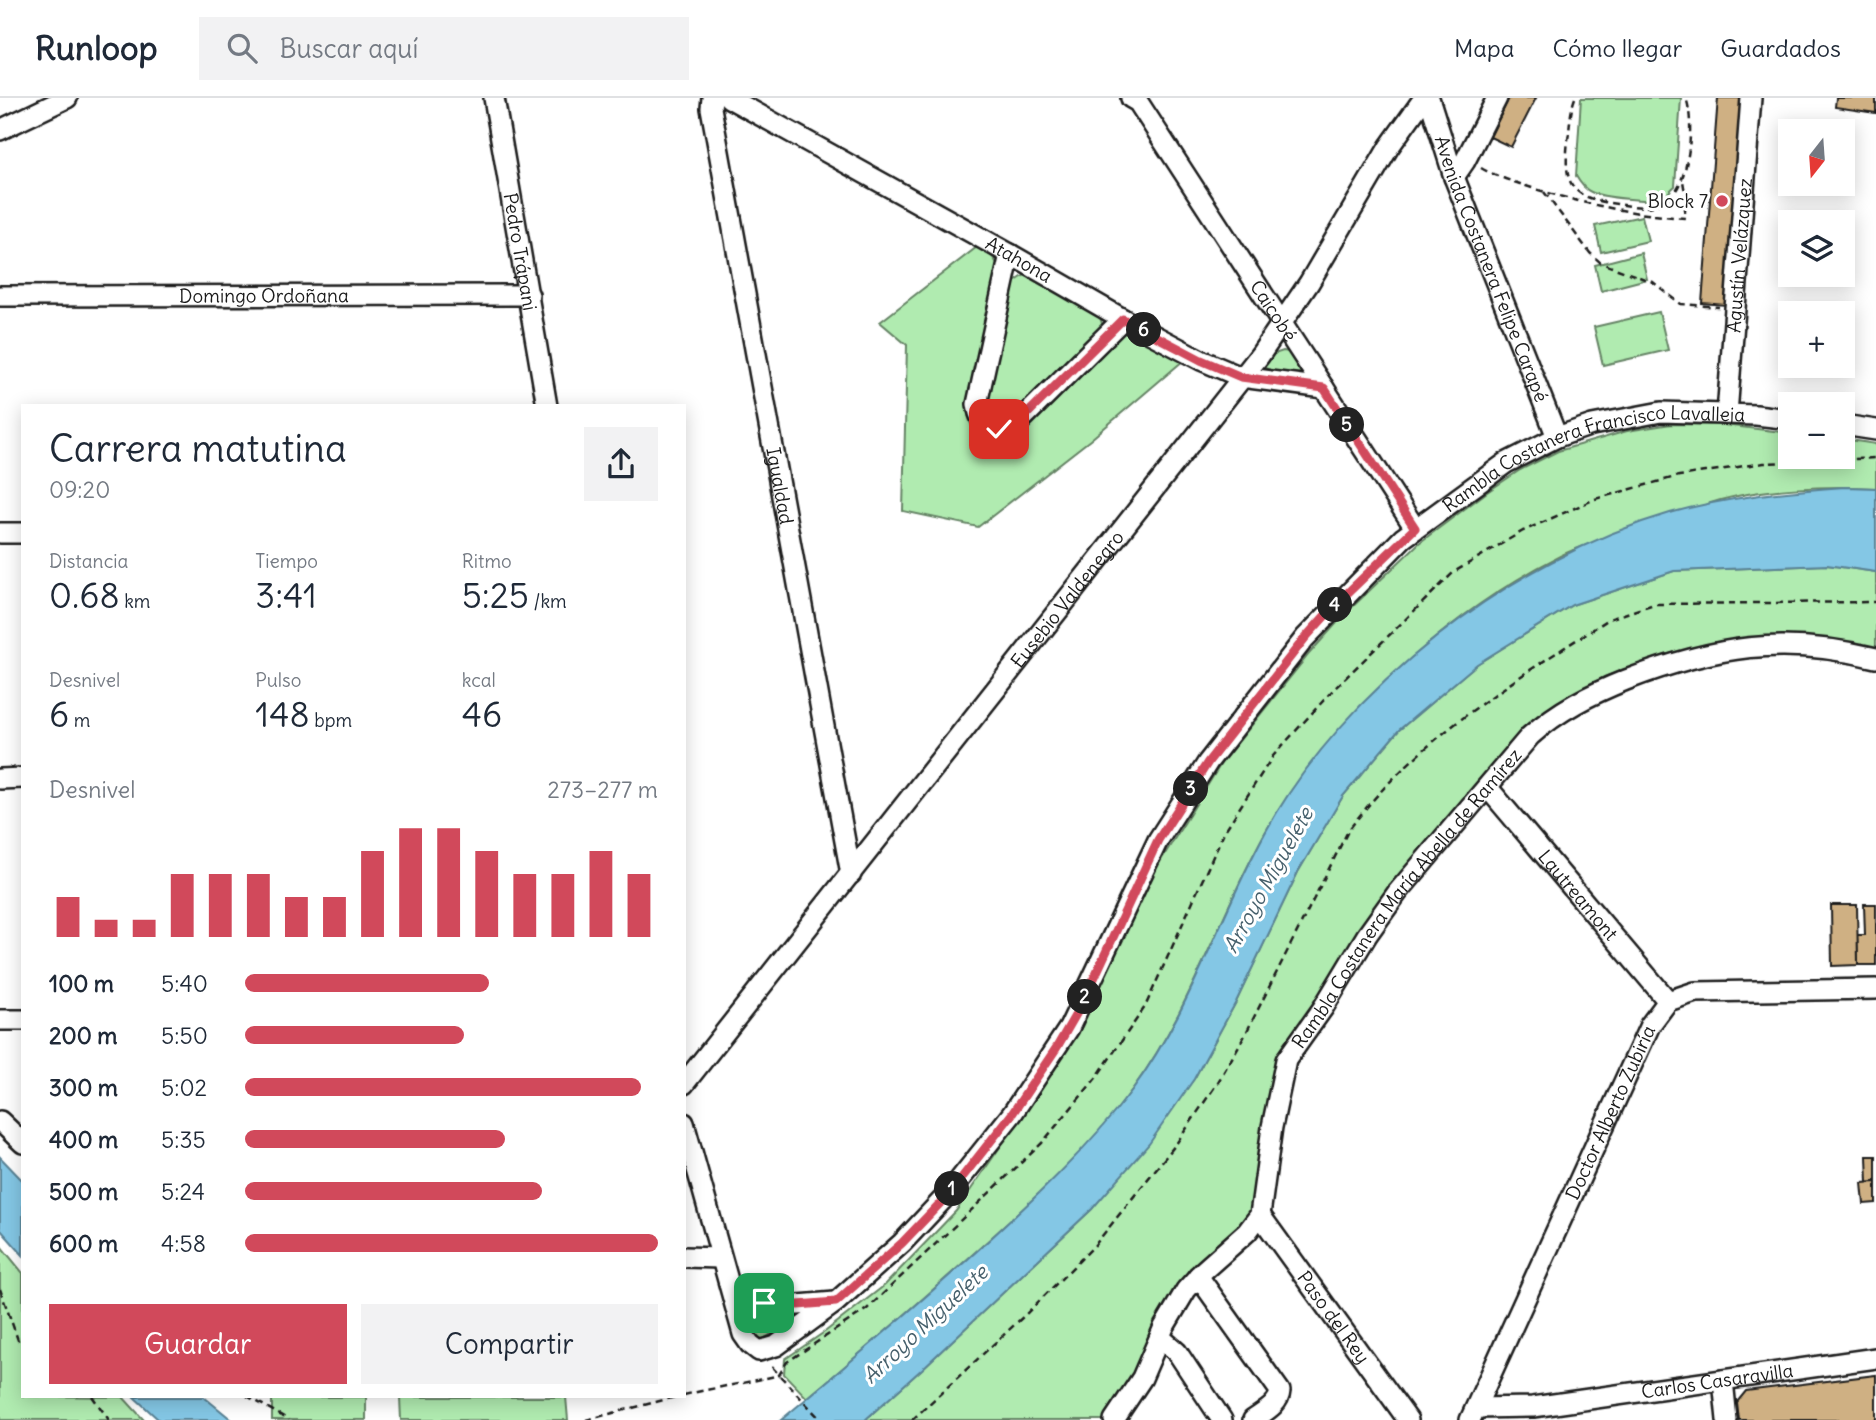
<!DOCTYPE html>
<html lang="es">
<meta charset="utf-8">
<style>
:root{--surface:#fff;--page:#f2f2f3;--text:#1f2937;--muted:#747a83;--line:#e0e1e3;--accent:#d1495b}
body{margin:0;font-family:Delius,sans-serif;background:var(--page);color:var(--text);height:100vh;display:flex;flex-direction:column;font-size:26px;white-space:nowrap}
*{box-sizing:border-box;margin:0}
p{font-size:23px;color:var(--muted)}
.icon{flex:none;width:38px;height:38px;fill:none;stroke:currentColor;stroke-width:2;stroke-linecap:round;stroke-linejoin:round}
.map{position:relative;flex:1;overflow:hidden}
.side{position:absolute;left:21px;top:306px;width:665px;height:994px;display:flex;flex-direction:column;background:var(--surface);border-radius:0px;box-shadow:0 4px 18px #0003}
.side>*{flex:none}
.needle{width:46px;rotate:197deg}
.buttons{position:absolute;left:1778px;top:21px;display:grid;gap:14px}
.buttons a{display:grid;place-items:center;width:77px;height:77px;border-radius:0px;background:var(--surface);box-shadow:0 4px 18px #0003;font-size:35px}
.pin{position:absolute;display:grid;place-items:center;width:60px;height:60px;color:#fff;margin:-30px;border-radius:14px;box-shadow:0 4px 10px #0006}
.km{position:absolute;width:35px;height:35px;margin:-18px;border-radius:50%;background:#222;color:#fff;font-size:19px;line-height:35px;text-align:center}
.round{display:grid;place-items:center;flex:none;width:74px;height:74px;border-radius:0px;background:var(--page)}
.summary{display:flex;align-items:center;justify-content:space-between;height:119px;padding:0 28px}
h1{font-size:38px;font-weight:600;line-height:52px}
.metrics{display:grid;grid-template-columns:repeat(3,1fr);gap:10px;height:119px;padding:7px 28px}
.metrics div{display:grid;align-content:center}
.metrics b{font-size:35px;font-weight:600}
.metrics small{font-size:19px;font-weight:400}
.metrics p{font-size:19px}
.chart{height:196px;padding:14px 28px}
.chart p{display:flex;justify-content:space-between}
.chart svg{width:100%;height:126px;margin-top:7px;stroke:var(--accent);stroke-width:6}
.button{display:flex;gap:14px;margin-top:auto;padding:14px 28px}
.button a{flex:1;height:80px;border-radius:0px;background:var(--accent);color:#fff;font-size:28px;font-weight:600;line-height:80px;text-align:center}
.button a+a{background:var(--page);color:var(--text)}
ul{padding:0 28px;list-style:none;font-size:23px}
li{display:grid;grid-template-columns:112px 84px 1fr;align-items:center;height:52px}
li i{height:18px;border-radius:9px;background:var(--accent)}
header{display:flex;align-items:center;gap:42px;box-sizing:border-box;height:98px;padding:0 35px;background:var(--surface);border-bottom:2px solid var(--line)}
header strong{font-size:33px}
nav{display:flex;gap:38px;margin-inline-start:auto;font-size:24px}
.search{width:490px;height:63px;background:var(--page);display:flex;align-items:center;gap:18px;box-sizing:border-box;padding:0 24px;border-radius:0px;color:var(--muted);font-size:26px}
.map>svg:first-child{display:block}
.green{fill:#b0ebb0;stroke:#668466;stroke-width:2}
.water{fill:#84c7e5;stroke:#5a8395;stroke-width:2}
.building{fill:#cfb083;stroke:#1c1c1c;stroke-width:2}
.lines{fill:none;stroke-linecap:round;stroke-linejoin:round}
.minor-casing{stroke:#1c1c1c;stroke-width:24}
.path{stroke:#1c1c1c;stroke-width:2.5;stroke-dasharray:7 5;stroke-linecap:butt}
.minor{stroke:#fff;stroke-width:19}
.route-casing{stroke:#fff;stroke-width:14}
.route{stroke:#d1495b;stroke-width:9}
.poi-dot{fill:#d1495b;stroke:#fff;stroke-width:2.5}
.labels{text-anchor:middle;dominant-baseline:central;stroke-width:6;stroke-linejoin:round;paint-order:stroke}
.poi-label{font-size:19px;fill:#1c1c1c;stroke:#fff;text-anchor:end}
.street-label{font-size:19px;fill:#1c1c1c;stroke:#fff}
.water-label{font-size:21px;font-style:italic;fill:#46606c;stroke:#fff}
</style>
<header>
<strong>Runloop</strong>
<div class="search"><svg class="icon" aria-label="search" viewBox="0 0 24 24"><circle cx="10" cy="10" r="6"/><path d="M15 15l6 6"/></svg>Buscar aquí</div>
<nav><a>Mapa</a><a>Cómo llegar</a><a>Guardados</a></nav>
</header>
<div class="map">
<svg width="1876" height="1322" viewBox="0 0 1876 1322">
<rect width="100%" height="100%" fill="#fff"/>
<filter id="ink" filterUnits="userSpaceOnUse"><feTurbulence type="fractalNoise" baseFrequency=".0143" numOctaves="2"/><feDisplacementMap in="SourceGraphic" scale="14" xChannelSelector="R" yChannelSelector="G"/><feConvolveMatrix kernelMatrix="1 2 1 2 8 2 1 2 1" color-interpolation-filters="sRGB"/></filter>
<g filter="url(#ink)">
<g class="green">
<path d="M1581,0H1681L1675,88C1671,91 1667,97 1663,100C1652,105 1601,99 1591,94C1584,91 1580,85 1576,78Z"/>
<path d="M1642,118L1648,143L1601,154L1595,128Z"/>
<path d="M977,149C996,160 998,160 998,183L967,312C975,352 996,353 1026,333L1123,236L1128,234L1184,262L1090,342L978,429L903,413L907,247L880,224Z"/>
<path d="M1641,155L1647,181L1601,193L1595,167Z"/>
<path d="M1025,177L1031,178L1100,219L1103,229L1017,315C1003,318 993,311 988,298L1013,185Z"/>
<path d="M1659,214L1668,252L1603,267L1594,229Z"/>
<path d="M1283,253L1289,254L1303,274L1302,276L1272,273L1265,270V265L1271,257Z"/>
<path d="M1671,326L1724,327L1790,335V359H1843V341L1876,346V390C1828,387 1760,390 1714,404C1691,411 1667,420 1644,428C1617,438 1586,445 1560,458C1447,515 1329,623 1266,733C1219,817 1191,911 1134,989C1094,1046 1043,1093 992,1139C931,1194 870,1248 807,1300L784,1276L785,1261L826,1233L885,1187L956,1113L1029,1007L1069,946L1155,772L1222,664L1308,557L1345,516L1419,445L1487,394L1520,372L1558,353L1627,333Z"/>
<path d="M1827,467L1876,474V552L1757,542L1672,555L1604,579L1528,631L1282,961L1254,1115L1136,1275L1105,1322H865L922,1271L1092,1111L1194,981L1236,904L1298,774L1343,698L1399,632L1477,566L1572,507L1674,473Z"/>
<path d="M0,1147L23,1175V1298L123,1299L144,1322H0Z"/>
<path d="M754,1214L795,1215L799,1216V1219L760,1243L755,1238L750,1220Z"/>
<rect x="272" y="1299" width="94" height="23"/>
<path d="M400,1299H566L568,1322H401Z"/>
</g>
<g class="water">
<path d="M1845,389L1876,390V474L1827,467L1674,473L1572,507L1477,566L1399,632L1343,698L1298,774L1236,904L1194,981L1149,1046L1092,1111L922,1271L865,1322H781C848,1266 914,1210 978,1152C1033,1102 1087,1052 1132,992C1190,914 1219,819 1265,735C1344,590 1512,461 1670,415C1727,399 1786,393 1845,389Z"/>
<path d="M0,1059L23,1083V1157L0,1131Z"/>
<path d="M134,1299H204L232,1322H159Z"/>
</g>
<g class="building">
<path d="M1509,0H1536L1511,49L1490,39Z"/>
<path d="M1718,0H1742L1726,207L1702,205Z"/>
<path d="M1836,0H1876V15L1835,9Z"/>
<path d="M1864,806H1876V867H1858L1857,837H1865Z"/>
<path d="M1831,807H1857L1858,867L1832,868Z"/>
<path d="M1867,1058H1876V1084L1868,1085Z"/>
<path d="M1876,1084V1105L1864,1106L1862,1085Z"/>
<path d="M1876,1277V1322H1739L1737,1304L1746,1293Z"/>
</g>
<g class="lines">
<defs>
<g id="minor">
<path id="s1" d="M494,0L547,308"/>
<path id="s2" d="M712,0L711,10L851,776"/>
<path id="s3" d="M729,0L1010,156L1123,221L1201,262L1241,279L1324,290"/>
<path id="s4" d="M1131,0L1138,4L1415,430"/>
<path id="s5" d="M1429,0L1454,79L1557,339"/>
<path d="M0,32L67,0"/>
<path d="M1454,79L1465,63L1497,0"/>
<path d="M1010,156L977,306C980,330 997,334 1018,325L1123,221"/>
<path id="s6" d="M0,198L529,197"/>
<path id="s7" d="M1727,316L1751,0"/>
<path d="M1843,327L1876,332"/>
<path d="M0,435H23"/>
<path d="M0,681L23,680"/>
<path id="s8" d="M1488,690L1668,903"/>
<path d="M0,922H23"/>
<path id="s9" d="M684,986L1260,257L1309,185L1389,49L1424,0"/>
<path d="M0,1023L23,1045"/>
<path id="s10" d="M684,1025L743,1236L750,1246L759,1253L776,1248L836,1204L902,1145L949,1095L1012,1016L1069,930L1158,742L1208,664L1305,540L1403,440L1506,365L1557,339L1592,327L1661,314L1756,317L1790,321"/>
<path id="s11" d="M1260,1117L1408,1322"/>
<path d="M684,1159L720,1160"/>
<path d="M1198,1178L1280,1293C1279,1307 1264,1314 1253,1322"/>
<path d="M731,1189L753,1204L798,1207L835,1204"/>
<path d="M1160,1239L1177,1254L1222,1322"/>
<path d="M1723,1282L1727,1322"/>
<path id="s12" d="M1476,1310L1533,1309L1876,1260"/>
<path id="s13" d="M1114,1322L1142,1280L1164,1229L1186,1192L1203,1173L1247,1134L1260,1117L1272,1029L1286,962L1323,910L1367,837L1397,795L1530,638C1559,612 1591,596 1626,582C1715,548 1783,537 1876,560"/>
<path id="s14" d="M1470,1322L1650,927L1668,903L1695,894L1876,891"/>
</g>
</defs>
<use href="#minor" class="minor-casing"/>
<g class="path">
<path d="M1575,0C1570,13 1570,28 1568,42C1563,88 1571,100 1617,106C1633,108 1649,112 1664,104C1690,91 1695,25 1686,0"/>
<path d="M1481,70C1495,78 1511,83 1526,88C1578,105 1630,116 1685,120V95L1683,83"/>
<path d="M1544,94L1590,155L1601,165L1653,184L1681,206L1719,209"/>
<path d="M0,1191L19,1245L23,1247"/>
<path d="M772,1269L821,1322"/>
<path d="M684,1297C716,1289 748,1285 779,1277L787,1264L867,1211L1042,1045L1096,980L1145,909L1224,734L1273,658L1333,592L1454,474L1523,433L1595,401L1679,378L1764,365L1876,360"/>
<path d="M92,1298L109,1322"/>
<path d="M247,1298L289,1322"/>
<path d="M586,1322L679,1298"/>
<path d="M912,1322L1025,1217L1094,1148L1176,1046L1218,984L1244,939L1348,733C1414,643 1517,580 1609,521L1654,506L1876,504"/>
</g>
<use href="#minor" class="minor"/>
</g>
</g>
<g class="lines" filter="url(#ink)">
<defs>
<path id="route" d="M764,1205L798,1207L836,1204L902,1145L949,1096L1012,1016L1057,949L1083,904L1158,742L1208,664L1305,540L1334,508L1415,430L1324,290L1241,279L1201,262L1123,221L1018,325L999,331"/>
</defs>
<use href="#route" class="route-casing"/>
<use href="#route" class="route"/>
</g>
<circle class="poi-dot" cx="1722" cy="103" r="7"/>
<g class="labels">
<g class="poi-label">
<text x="1708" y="103">Block 7</text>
</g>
<g class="street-label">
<text stroke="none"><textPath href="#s1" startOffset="156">Pedro Trápani</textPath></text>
<text stroke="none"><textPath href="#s7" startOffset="159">Agustín Velázquez</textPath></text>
<text stroke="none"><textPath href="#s3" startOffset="332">Atahona</textPath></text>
<text stroke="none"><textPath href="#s5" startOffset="182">Avenida Costanera Felipe Carapé</textPath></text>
<text stroke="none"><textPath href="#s6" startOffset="264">Domingo Ordoñana</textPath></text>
<text stroke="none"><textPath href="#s4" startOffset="257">Caicobé</textPath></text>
<text stroke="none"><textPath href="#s10" startOffset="1508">Rambla Costanera Francisco Lavalleja</textPath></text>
<text stroke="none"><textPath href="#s2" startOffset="394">Igualdad</textPath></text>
<text stroke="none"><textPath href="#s9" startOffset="618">Eusebio Valdenegro</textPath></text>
<text stroke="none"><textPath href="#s8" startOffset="140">Lautreamont</textPath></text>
<text stroke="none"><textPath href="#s13" startOffset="614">Rambla Costanera María Abella de Ramírez</textPath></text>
<text stroke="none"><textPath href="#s14" startOffset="338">Doctor Alberto Zubiría</textPath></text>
<text stroke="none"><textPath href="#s11" startOffset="126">Paso del Rey</textPath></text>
<text stroke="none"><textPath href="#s12" startOffset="243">Carlos Casaravilla</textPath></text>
</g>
<g class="water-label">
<text transform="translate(1268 782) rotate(-61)">Arroyo Miguelete</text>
<text transform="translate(925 1226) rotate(-43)">Arroyo Miguelete</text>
</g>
</g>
</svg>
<div class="buttons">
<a><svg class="needle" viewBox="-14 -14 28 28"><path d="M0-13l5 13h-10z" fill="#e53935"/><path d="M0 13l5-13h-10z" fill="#747a83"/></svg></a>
<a><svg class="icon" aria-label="layers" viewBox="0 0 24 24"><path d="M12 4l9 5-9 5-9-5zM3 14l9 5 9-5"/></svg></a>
<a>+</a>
<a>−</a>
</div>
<div class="pin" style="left:764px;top:1205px;background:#1e9e55"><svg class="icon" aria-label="arrive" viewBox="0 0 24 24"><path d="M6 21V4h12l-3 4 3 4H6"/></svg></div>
<div class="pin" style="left:999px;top:331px;background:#d93025"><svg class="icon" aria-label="check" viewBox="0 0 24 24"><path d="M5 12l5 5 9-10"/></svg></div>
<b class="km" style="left:952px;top:1091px">1</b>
<b class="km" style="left:1085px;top:899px">2</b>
<b class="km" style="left:1191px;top:691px">3</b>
<b class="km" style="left:1335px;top:507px">4</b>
<b class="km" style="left:1347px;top:327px">5</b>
<b class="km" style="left:1144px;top:232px">6</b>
<section class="side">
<div class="summary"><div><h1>Carrera matutina</h1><p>09:20</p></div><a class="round"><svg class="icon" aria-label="share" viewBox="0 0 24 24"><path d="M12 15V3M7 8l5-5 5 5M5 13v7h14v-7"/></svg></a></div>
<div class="metrics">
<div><p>Distancia</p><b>0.68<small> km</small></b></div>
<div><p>Tiempo</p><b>3:41</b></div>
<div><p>Ritmo</p><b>5:25<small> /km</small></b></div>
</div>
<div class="metrics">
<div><p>Desnivel</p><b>6<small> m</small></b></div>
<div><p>Pulso</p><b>148<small> bpm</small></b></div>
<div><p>kcal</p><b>46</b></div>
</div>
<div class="chart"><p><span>Desnivel</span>273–277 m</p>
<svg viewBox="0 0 160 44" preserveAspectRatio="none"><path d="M5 44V30M15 44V38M25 44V38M35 44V22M45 44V22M55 44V22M65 44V30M75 44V30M85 44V14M95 44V6M105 44V6M115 44V14M125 44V22M135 44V22M145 44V14M155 44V22"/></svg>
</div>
<ul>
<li><b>100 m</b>5:40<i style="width:59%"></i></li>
<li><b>200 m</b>5:50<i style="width:53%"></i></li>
<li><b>300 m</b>5:02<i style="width:96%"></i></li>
<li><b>400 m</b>5:35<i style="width:63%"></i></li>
<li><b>500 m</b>5:24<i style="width:72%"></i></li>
<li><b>600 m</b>4:58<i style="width:100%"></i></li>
</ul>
<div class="button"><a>Guardar</a><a>Compartir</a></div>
</section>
</div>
